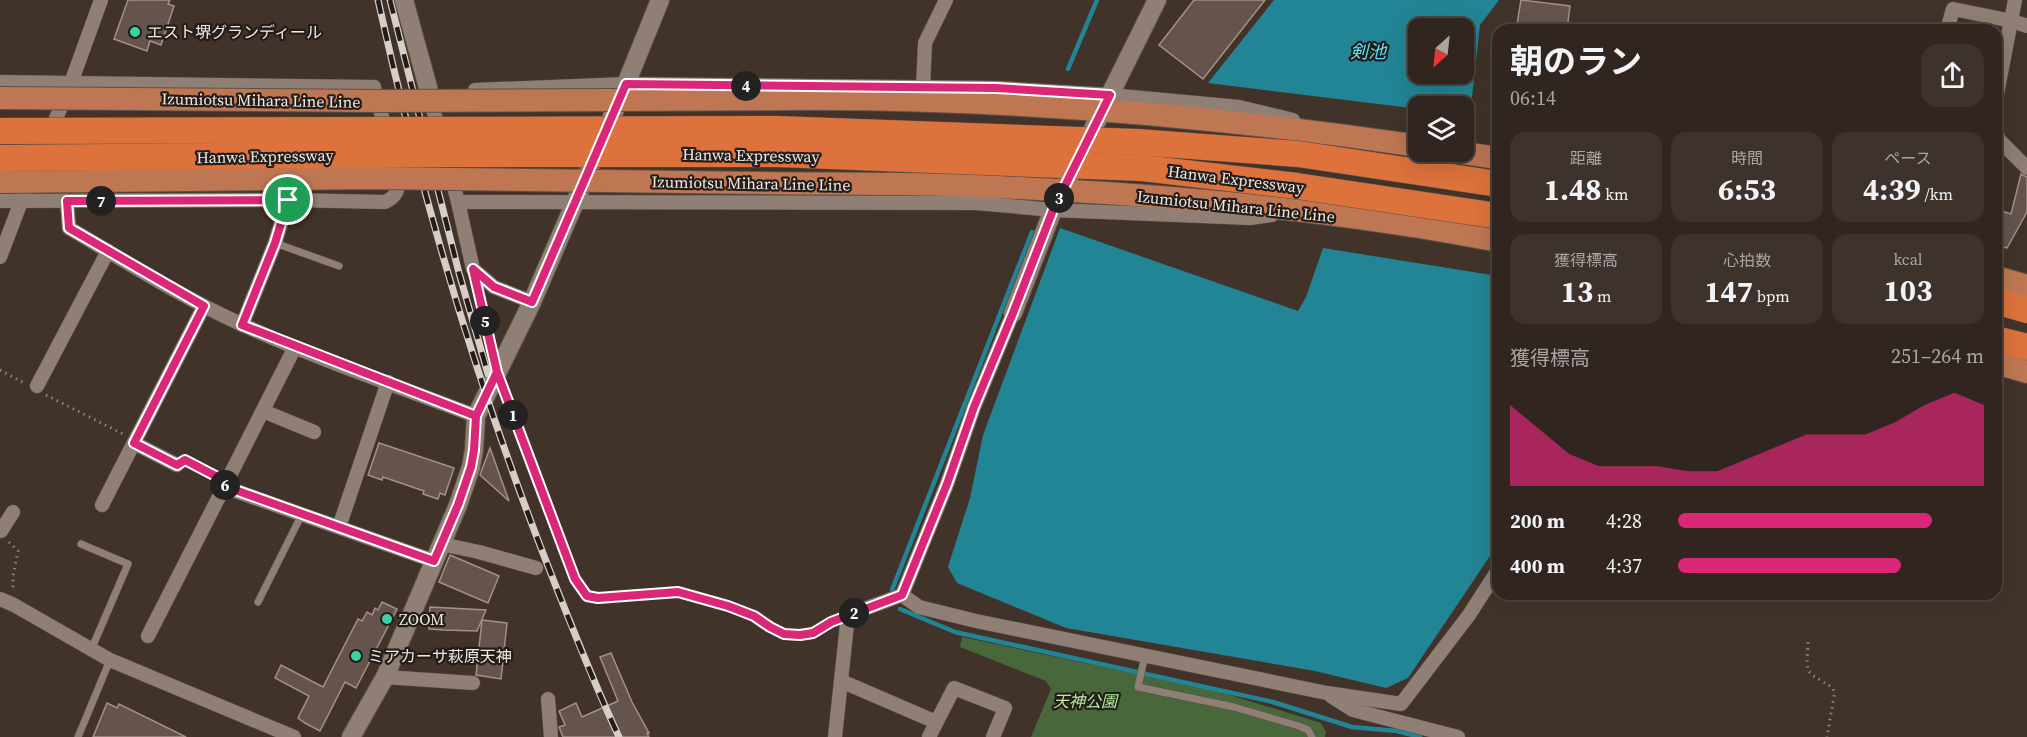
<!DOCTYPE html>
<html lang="ja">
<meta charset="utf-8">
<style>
:root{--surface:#31261f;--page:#3d322c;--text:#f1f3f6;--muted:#a8a5a4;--line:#4c433d;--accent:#db2777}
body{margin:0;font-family:"Source Serif 4","Noto Sans JP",serif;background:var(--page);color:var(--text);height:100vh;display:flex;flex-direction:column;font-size:22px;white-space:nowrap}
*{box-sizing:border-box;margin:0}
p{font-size:20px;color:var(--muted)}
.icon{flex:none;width:33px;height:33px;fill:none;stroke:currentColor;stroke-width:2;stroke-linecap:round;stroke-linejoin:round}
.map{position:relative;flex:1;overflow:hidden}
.drawer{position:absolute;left:1492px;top:24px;width:510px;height:576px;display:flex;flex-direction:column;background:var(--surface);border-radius:18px;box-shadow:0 6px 24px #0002,0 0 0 2px var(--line)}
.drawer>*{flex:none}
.needle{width:39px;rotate:207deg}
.tools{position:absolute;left:1408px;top:18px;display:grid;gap:12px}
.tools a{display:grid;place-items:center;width:66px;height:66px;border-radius:12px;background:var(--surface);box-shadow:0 6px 24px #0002,0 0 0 2px var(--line);font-size:30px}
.pin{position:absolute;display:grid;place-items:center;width:51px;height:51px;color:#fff;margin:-26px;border:3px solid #fff;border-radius:50%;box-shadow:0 2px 6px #0007}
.km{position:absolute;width:30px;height:30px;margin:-15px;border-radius:50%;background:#222;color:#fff;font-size:16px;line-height:30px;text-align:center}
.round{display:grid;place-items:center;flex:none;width:63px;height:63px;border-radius:18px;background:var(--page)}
.head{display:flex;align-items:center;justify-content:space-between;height:102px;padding:0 18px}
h1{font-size:33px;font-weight:700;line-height:45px}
.metrics{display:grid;grid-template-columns:repeat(3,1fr);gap:9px;height:102px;padding:6px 18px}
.metrics div{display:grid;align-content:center;border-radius:15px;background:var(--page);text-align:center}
.metrics b{font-size:30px;font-weight:700}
.metrics small{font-size:16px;font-weight:400}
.metrics p{font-size:16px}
.chart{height:168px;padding:12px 18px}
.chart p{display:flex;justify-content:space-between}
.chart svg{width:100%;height:108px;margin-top:6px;fill:var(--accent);opacity:.7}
ul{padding:0 18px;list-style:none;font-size:20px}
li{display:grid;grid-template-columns:96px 72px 1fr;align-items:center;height:45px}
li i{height:15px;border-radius:8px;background:var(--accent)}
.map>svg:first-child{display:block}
.green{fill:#48673b}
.water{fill:#228595;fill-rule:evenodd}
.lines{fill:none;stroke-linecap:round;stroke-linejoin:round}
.stream{stroke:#228595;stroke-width:4.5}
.building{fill:#65534d;stroke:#a4908a;stroke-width:1.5}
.service-casing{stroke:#5b5048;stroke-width:8}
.minor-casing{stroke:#5b5048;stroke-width:15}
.tertiary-casing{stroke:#5b5048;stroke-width:20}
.primary-casing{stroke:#5b5048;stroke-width:24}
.motorway-casing{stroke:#5b5048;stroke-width:27}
.path{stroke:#90847c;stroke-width:3;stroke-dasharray:1.5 4.5;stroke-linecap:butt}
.service{stroke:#8f7f74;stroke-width:7}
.minor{stroke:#8f7f74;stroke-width:14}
.tertiary{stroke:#8f7f74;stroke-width:18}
.primary{stroke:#be7752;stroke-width:22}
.motorway{stroke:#dd723c;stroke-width:26}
.rail-casing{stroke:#d7cec7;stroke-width:7}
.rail{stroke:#231c18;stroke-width:4.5;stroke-dasharray:14;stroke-linecap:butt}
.primary-bridge-casing{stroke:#5b5048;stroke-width:24;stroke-linecap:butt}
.motorway-bridge-casing{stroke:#5b5048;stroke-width:27;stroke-linecap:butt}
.primary-bridge{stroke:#be7752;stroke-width:22}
.motorway-bridge{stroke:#dd723c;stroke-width:26}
.route-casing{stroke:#fff;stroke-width:12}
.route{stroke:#db2777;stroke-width:8}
.poi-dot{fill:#39d4a5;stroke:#231c18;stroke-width:2}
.labels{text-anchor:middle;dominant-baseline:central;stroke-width:4.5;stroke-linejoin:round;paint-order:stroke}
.poi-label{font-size:16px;fill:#f0e7e1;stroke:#231c18;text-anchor:start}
.street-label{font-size:16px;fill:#f0e7e1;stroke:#231c18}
.park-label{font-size:16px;font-style:italic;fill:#b3ec9d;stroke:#231c18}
.water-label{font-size:18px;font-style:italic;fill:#5ce2f9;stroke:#231c18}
</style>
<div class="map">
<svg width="2027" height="737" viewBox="0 0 2027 737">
<rect width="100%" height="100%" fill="#413329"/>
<path class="green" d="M962,637L1217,691L1321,723L1326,732L1325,737H1031L1051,689L1046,681L960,647Z"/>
<g class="water">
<path d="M1274,0H1499L1480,25L1470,115L1464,114V106H1419V109L1208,83ZM1419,28H1464V74H1419Z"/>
<path d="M1060,228L1298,311L1306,297L1323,248L1498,276V544L1408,678L1386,688L1315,671L1066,628L957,583L948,567L970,498L983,435Z"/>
</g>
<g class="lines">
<g class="stream">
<path d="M1068,69L1097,0"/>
<path d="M892,590L1032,232"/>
<path d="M900,609L955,632L1273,702L1352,727L1397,731L1420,737"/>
</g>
</g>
<g class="building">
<path d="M128,0H170L168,4L174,6L161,45L150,41L147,51L114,39Z"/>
<path d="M1194,0H1265L1203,79L1159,45Z"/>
<path d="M1521,0L1570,6L1567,30H1516Z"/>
<path d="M2021,174L2027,177V212L2007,248L2003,247L2000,257L1996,256V209L2011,214Z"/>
<path d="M379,443L454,468L445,495L440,493L438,499L423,494L424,491L383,477L382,480L368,475Z"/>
<path d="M490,448L509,501L480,475Z"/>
<path d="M450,555L499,576L488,603L439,582Z"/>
<path d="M382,602L397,609L356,688L345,682L320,731L305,723L298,718L309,696L275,678L281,665L323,687L358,619L362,621L367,612L372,615L375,608L378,610Z"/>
<path d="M430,607L486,610L477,631L443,630L429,629Z"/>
<path d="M482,620L507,623L501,679L476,675Z"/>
<path d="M611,653L632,702L649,733H647L649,737H563L559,727L565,725L559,711L576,703L582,717L618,701L600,657Z"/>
<path d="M107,703L117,708L119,704L186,737H93Z"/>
</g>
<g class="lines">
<defs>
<g id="service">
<path d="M275,243L339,266"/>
<path d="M81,544L128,564L91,650"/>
<path d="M258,602L302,514"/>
<path d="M1145,655L1138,687L1234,707L1299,726L1308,730L1312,737"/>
<path d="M78,737L110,660"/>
</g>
<g id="minor">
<path d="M1947,30L1953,9L2012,21L2027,26"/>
<path d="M0,82L374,87L387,135"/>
<path d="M923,88L925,43L946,0"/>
<path d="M475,90L626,84L996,88L1110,95L1239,107L1293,120"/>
<path d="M429,94L458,202L473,269L494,287L532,302"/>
<path d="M1996,99L2015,0"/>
<path d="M1996,132L1999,140L2027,168"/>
<path d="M49,135L71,83L101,0"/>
<path d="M0,201L288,200L385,202C398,196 400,187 397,174"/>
<path d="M67,201L69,228C125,261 181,297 241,324C317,359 397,386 476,416"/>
<path d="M458,202L976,203L1053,210L1250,218L1272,215"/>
<path d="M0,257L24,194"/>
<path d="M242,325L275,243L288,200"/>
<path d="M295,347L224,487L434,561"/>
<path d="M37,386L108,251"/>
<path d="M263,411L314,432"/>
<path d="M134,443L177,465"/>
<path d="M102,505L204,306"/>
<path d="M339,527L388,382"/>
<path d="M0,530L1,531L13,512"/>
<path d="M441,544L479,552L536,568"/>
<path d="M902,595L919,607L976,621L1327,693L1401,704L1469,615L1498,570"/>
<path d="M0,599L14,605L110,660L294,737"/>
<path d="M148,636L224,487"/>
<path d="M385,677L473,683"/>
<path d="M841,681L936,722"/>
<path d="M1331,696L1353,710L1458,737"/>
<path d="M548,699L551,737"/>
<path d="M835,737L848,615L902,595L947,484L974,407L1013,313"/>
<path d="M929,737L954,688L1005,708L993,737"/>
</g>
<g id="tertiary">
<path d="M404,0L429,91"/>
<path d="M1083,149L1157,0"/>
<path d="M1013,313L1053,210L1069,179"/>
<path d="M351,737L385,677L458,505L471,467L474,450L476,416L532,302L626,84L660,0"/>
</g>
<g id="primary">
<path d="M800,99C1007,98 1214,116 1419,146"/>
<path d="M1457,152L1498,158"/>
<path d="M762,183C834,184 907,183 980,186C1153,194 1328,208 1498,241"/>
<path d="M1996,277L2027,286"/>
<path d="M1996,363L2027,372"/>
</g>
<g id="motorway">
<path d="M1996,301L2027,310"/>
<path d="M1996,339L2027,347"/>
</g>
</defs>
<use href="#service" class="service-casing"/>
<use href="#minor" class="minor-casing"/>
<use href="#tertiary" class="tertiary-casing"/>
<use href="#primary" class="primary-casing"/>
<use href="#motorway" class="motorway-casing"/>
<g class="path">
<path d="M478,293L491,348"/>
<path d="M0,370L24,383"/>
<path d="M505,394L575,579L587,596L598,598L678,592L728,606L754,616L784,634L800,635L813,633L835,620"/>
<path d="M46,395L123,434"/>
<path d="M191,464L214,476"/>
<path d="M9,542L18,551L13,576V588"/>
<path d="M1808,642C1806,677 1805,670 1833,688L1834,696L1827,737"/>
</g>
<use href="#service" class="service"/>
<use href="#minor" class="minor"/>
<use href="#tertiary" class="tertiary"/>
<use href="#primary" class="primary"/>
<use href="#motorway" class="motorway"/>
<defs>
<g id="rail">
<path d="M378,0C420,191 475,379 546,561C569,620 592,679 619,737"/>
<path d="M390,0L459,273L488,374"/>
</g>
</defs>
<use href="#rail" class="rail-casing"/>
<use href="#rail" class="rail"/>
<defs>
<g id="primary-bridge">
<path d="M0,98L381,101L800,99"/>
<path d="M0,182L376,178L762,183"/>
</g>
<g id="motorway-bridge">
<path d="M0,131L776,129L1137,142L1298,154L1498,184"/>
<path d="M0,158L444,154H778L1142,168L1297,186L1498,216"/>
</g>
</defs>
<use href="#primary-bridge" class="primary-bridge-casing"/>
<use href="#motorway-bridge" class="motorway-bridge-casing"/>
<use href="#primary-bridge" class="primary-bridge"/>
<use href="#motorway-bridge" class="motorway-bridge"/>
</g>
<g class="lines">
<defs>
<path id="route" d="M288,200L275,243L242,325L476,416L497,372L575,579L587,596L598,598L678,592L728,606L754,616L770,627L784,634L800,635L813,633L831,622L902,595L947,484L974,407L1013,313L1053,210L1110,95L996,88L626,84L532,302L494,287L473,269L497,372L476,416L474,450L471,467L458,505L434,561L224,486L227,482L185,460L177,465L134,443L204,306L69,228L67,201L288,200"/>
</defs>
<use href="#route" class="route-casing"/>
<use href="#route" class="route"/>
</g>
<g class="poi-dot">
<circle cx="135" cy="32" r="6"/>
<circle cx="387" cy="619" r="6"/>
<circle cx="356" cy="656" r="6"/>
</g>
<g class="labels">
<g class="poi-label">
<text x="147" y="32">エスト堺グランディール</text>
<text x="399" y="619">ZOOM</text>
<text x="368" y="656">ミアカーサ萩原天神</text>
</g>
<g class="street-label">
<text transform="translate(261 100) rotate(1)">Izumiotsu Mihara Line Line</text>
<text transform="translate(751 155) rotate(1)">Hanwa Expressway</text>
<text transform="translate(265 156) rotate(-1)">Hanwa Expressway</text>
<text transform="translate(1236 179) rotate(7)">Hanwa Expressway</text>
<text transform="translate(751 183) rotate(1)">Izumiotsu Mihara Line Line</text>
<text transform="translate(1236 206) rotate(6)">Izumiotsu Mihara Line Line</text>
</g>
<g class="park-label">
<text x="1085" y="701">天神公園</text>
</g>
<g class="water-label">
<text x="1368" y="51">剣池</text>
</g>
</g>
</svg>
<div class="tools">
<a><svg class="needle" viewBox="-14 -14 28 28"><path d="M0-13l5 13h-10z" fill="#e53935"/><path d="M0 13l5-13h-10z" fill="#a8a5a4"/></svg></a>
<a><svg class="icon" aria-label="layers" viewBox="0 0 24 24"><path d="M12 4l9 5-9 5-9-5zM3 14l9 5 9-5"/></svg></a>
</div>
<div class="pin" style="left:288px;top:200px;background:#1e9e55"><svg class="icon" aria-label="arrive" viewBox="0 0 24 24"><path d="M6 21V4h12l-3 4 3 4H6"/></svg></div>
<b class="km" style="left:513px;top:415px">1</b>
<b class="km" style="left:854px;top:613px">2</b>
<b class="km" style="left:1059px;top:198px">3</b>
<b class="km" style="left:746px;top:86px">4</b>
<b class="km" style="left:485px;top:321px">5</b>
<b class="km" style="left:225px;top:485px">6</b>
<b class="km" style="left:101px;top:201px">7</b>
<section class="drawer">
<div class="head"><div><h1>朝のラン</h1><p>06:14</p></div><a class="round"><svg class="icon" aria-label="share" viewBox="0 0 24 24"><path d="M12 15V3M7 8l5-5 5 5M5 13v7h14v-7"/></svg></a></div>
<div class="metrics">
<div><p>距離</p><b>1.48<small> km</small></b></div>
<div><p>時間</p><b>6:53</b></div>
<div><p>ペース</p><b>4:39<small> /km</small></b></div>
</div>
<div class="metrics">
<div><p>獲得標高</p><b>13<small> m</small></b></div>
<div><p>心拍数</p><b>147<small> bpm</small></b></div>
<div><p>kcal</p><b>103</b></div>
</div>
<div class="chart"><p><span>獲得標高</span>251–264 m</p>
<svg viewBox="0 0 160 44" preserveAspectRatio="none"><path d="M0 44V11L10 21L20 31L30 36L40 36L50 36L60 38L70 38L80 33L90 28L100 23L110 23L120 23L130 18L140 11L150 6L160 11V44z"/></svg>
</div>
<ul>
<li><b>200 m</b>4:28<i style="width:83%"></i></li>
<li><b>400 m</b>4:37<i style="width:73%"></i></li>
</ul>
</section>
</div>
